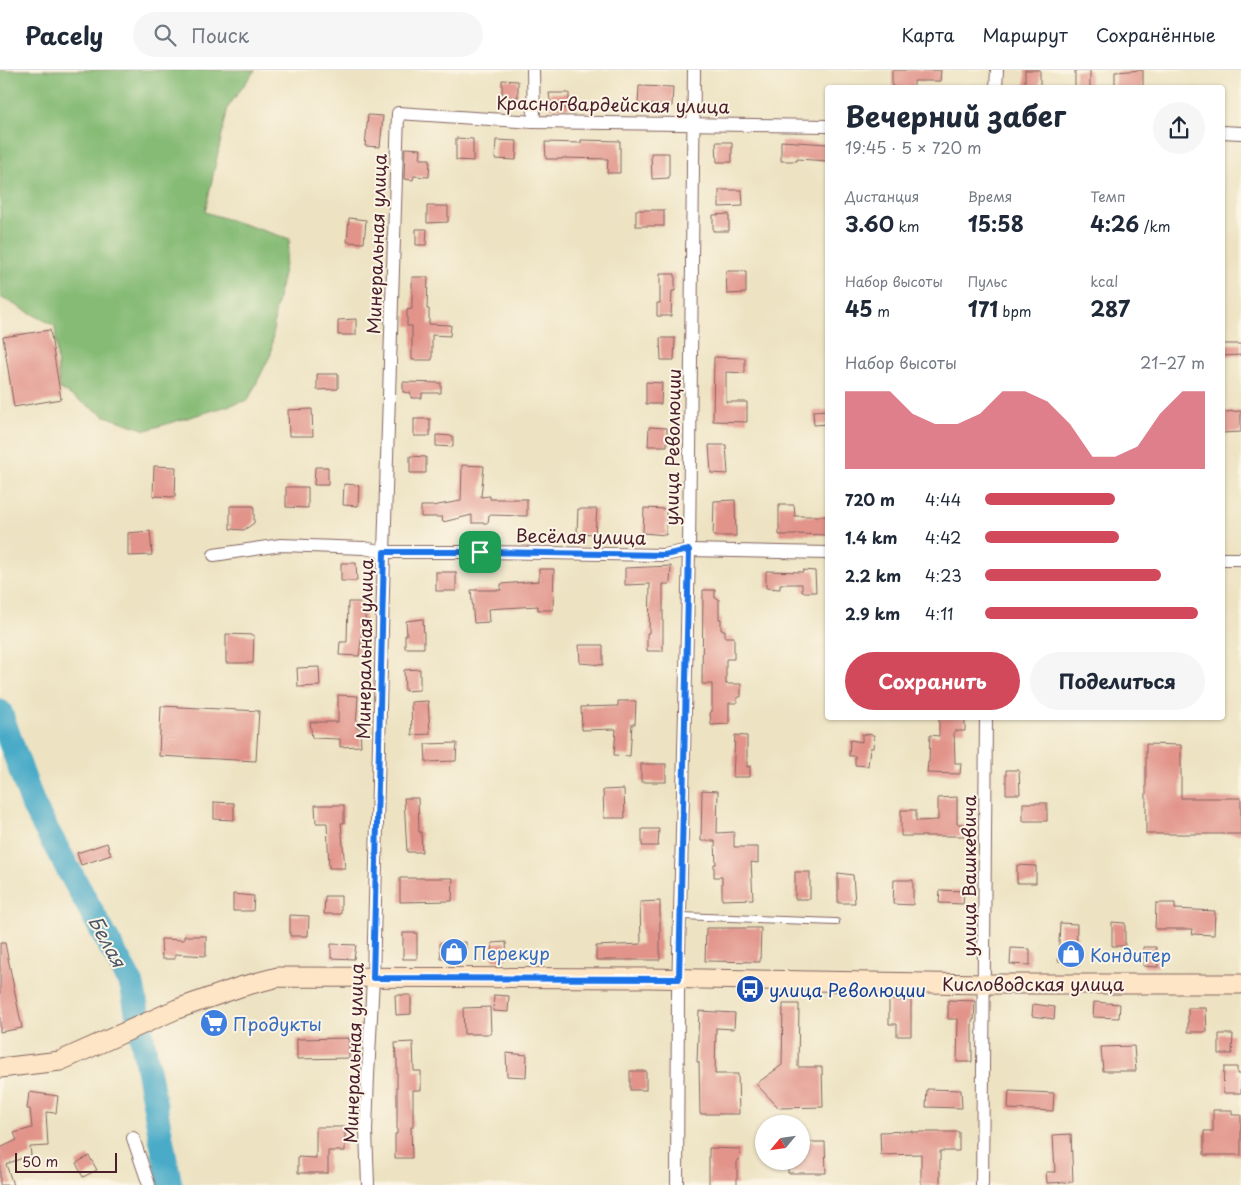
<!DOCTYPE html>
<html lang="ru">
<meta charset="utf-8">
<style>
:root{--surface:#fff;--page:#f6f6f7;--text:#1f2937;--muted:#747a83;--line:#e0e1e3;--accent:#d1495b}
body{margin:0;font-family:"Playpen Sans",sans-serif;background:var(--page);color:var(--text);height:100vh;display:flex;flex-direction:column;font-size:19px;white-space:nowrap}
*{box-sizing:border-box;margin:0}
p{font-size:16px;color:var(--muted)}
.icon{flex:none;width:28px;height:28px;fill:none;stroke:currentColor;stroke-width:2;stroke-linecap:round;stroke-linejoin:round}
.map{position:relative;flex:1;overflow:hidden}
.side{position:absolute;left:825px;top:15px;width:400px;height:635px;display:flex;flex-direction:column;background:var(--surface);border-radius:5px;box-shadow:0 1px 4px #0004}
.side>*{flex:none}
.needle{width:32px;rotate:241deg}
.fabs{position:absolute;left:755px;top:1045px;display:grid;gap:10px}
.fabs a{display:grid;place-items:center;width:55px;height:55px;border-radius:50%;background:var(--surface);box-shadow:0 1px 4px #0004;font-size:25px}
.scale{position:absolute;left:15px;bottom:12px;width:102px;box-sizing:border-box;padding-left:5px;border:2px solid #4a1f2b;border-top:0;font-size:14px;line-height:18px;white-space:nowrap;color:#4a1f2b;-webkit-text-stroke:4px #fcf5e5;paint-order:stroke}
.pin{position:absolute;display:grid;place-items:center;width:42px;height:42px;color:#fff;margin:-21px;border-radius:10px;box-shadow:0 2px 8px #0006}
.round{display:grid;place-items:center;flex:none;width:52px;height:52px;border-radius:26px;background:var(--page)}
.headline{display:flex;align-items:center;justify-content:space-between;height:85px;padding:0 20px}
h1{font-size:28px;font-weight:700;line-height:38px}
.metrics{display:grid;grid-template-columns:repeat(3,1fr);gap:8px;height:85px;padding:5px 20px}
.metrics div{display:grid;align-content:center}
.metrics b{font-size:21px;font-weight:700}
.metrics small{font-size:14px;font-weight:400}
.metrics p{font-size:14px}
.chart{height:140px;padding:10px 20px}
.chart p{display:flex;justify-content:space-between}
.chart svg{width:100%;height:90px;margin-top:5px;fill:var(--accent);opacity:.7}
.cta{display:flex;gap:10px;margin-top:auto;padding:10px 20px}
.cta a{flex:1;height:58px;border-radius:30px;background:var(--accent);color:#fff;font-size:20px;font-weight:700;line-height:58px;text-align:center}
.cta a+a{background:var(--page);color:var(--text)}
ul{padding:0 20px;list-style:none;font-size:16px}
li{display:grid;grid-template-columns:80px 60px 1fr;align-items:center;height:38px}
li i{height:12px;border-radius:6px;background:var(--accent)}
header{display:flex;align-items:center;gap:30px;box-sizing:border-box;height:70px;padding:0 25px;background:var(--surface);border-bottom:1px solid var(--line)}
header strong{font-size:24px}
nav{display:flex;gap:28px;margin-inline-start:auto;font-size:18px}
.search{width:350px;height:45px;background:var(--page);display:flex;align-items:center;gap:12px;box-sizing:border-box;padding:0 18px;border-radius:28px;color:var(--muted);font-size:19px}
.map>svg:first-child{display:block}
.forest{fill:#86bb76;stroke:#686d50}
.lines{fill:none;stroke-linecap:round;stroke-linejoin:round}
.river{stroke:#49abc8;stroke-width:25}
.building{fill:#e2948b}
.service-casing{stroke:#836460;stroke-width:8}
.minor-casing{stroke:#836460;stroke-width:14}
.secondary-casing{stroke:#836460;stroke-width:21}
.service{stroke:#fff;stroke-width:6}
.minor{stroke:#fff;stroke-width:12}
.secondary{stroke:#fde5c5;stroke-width:19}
.route-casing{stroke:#fff;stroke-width:10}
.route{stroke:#1a73e8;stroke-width:6}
.labels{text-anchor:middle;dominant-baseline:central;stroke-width:4;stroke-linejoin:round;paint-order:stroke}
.street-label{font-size:18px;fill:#4a1f2b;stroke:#fcf5e5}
.shop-label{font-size:18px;fill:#366cbe;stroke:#fcf5e5;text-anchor:start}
.transit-label{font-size:18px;fill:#164399;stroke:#fcf5e5;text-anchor:start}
.water-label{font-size:19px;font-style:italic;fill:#4a576a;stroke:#fcf5e5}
</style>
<header>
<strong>Pacely</strong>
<div class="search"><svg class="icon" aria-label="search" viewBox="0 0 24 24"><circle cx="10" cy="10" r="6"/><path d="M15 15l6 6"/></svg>Поиск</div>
<nav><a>Карта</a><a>Маршрут</a><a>Сохранённые</a></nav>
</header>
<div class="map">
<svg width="1241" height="1115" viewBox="0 0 1241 1115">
<rect width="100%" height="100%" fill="#fcf5e5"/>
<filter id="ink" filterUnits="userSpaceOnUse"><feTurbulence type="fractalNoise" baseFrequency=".02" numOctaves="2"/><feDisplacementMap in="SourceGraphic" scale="10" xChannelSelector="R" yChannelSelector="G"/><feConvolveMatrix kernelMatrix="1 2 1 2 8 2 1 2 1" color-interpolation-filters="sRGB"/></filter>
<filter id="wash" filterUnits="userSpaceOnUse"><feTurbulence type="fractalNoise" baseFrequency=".0096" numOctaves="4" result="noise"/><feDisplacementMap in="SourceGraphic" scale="20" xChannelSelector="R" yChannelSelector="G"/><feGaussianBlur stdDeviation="1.12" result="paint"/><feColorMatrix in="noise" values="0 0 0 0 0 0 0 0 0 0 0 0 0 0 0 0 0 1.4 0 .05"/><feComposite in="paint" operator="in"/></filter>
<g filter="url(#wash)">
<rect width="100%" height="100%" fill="#ede3c3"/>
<path class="forest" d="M0,0H255L228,37L205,142L290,169L275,243L271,284L248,330L146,360L105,346L59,318L55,256L0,227Z"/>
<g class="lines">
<path class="river" d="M0,642L34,737L132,915L170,1115"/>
</g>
<g id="blocks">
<g class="building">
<path d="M892,0H941L940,11H914V17H892Z"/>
<rect x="1025" y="0" width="15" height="18"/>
<rect x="1075" y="0" width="15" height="18"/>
<path d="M1143,0V18H1115V2Z"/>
<path d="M502,10L518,11V27H502Z"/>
<path d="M639,16L673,17L672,36L638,34Z"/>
<path d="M549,23H569V38H551Z"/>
<path d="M368,45L383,46L380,77L365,76Z"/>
<path d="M456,68L473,69V91L456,90Z"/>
<path d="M496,70L517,71L516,90L495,89Z"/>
<path d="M581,70L620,71V103H607L608,89L562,88V89H546L545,72L581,73Z"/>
<path d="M781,71L828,74V91L797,89V91H781Z"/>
<path d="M716,72H732V92H717Z"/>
<path d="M405,78L421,79L420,89H430L429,107L414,106L413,110L404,109Z"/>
<path d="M651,83H669V108L652,109Z"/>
<path d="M719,120H742L743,136L719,137Z"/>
<path d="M427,136H448V152L427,153Z"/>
<rect x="636" y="140" width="28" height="16"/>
<path d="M729,144V161H713V145Z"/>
<path d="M349,148L366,150L364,173L347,172Z"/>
<path d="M416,159H427L426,175H416Z"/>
<path d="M726,201H746V223L727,224Z"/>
<path d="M660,204H675V221H672L671,246H657V233H660Z"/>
<path d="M412,207H428L427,239H429V254L451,255L450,266L432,265V290H412V256H407V240L412,239Z"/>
<path d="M356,249V265H338V250Z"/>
<path d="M50,260L61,329L14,337L3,267Z"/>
<path d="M660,268H675L674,290H661Z"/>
<path d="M1222,274H1241V285L1222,286Z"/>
<path d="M714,287L745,288V303L726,302V332H747V352L713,351Z"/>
<path d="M317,304H338V319L317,320Z"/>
<path d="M403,312L441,313V323H422V328H411V323L403,322Z"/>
<path d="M646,312L662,313L661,334H646Z"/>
<path d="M312,339L313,366H289L288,340Z"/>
<path d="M828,340V354L814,355L813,341Z"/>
<path d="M1241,341V362L1222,363V342Z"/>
<rect x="414" y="349" width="16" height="17"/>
<path d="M649,357L667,358V376H648Z"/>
<path d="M436,365L453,366V377L436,376Z"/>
<path d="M709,375H726L728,404L711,403Z"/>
<path d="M410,386L426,387V403H410Z"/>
<path d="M462,395L484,396L481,427L490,426V429H527V446L489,445L488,453H472V445L443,452L442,447H421V436H432L461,431Z"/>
<path d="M154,396L176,397L175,427L153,426Z"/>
<path d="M315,397H328V415H314Z"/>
<path d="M344,414L359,415L358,436L343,435Z"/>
<path d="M286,417H308V438L286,437Z"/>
<path d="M735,430L736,466H713L714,431Z"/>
<path d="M779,435H794L795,446H827V465L796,464V465H779Z"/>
<path d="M230,436H254V453L244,460L230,459Z"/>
<path d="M644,438L666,439V465L643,463Z"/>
<path d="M578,439H597L595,464L577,463Z"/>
<path d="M150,461L152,485L128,486V463Z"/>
<path d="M341,493H356L357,511H341Z"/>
<path d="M671,496L670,514H663V581H647V563H649L650,514L625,515V498Z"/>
<path d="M539,499H554L553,540H538V536L488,539L489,552L474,553L471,520H501V514L539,511Z"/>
<path d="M803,500L815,501L816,522H802V514H780V519L766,518V501L803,502Z"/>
<rect x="436" y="502" width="20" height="19"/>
<path d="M703,520H715V528L719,529V549H721V560H725V567H734V589H726V614H741V627H737V633H729V654L711,655L710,642H712V614H702Z"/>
<path d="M348,532H364L366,558H363L359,586L339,585L340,572H347Z"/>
<path d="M423,549L424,565V578H405V565H407L406,551Z"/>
<path d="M226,564L254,565L253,593H226Z"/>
<path d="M579,575H603V595L580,593Z"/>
<path d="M319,597L320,616L298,617L297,598Z"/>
<path d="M420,599V620L405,621L404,600Z"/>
<path d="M338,625L358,626L356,658L360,657L361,676L340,677V669L312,668L310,652H338Z"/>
<path d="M428,631L430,664L412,665L411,632Z"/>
<path d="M618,631H636L635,654H632L630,686L614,685L616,659L582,660L581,637L618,636Z"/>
<path d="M161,636L259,641L256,691L159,686Z"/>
<path d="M939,648H965V661H954L955,693H961L960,704L927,703L928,692H929L930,665L939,666Z"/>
<path d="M862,664L874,665L873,678H870L868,696L855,695V686H849L850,670L862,672Z"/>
<path d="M735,665L747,666V697L750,696V707H733Z"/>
<path d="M457,673L456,691L426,692L425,674Z"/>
<path d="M1146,674L1181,675V728H1241V764H1146Z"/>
<rect x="641" y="694" width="25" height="18"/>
<path d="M1006,700H1019L1020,724H1006Z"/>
<path d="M624,719L625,748H604L603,720Z"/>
<path d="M702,720L718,721L717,763L734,762V777H758V793L751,792L753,829L722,830V807H714V794H716L715,771H701Z"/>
<path d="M957,727V754H964V766H901V740H916V751L938,750V728Z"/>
<path d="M404,728H418L419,762H421L422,782H407Z"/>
<path d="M214,732L234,733V750L214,749Z"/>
<rect x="1023" y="733" width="24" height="18"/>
<path d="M315,735H344V753H341L345,798H329L327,753H316Z"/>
<path d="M642,759H659L658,776H642Z"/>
<path d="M107,773L111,785L81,795L77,783Z"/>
<path d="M1017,795L1036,796V813H1017Z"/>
<rect x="795" y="802" width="15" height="27"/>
<path d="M838,803L853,805L855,833H838Z"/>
<path d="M400,808H453L452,831L400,832Z"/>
<path d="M894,810H913V835L893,834Z"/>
<path d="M940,820L964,821L963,834L939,833Z"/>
<path d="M233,824L254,826L253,841H233Z"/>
<path d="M325,826H341V844H324Z"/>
<path d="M660,831V890H596V876L641,874L640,832Z"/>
<path d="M1156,833H1175V839L1215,841L1214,865L1192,864L1193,859H1155Z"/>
<path d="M290,845L309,846L308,866H290Z"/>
<path d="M1112,852L1125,853V876H1112Z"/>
<path d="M1060,853L1077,854L1076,892L1058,891Z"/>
<path d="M706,858H761L760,892L705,891Z"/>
<rect x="403" y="863" width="14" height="26"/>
<path d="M184,866H206V886L175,884V889H162L161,869L184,870Z"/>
<path d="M466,872V888L441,889L440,873Z"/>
<path d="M506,872L507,889L493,890L492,873Z"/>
<path d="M0,873H5L22,958L0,962Z"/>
<path d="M331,874L356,875L354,889L331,888Z"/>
<path d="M1143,877H1156L1158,897L1143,896Z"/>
<path d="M1011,878L1030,879V895L1010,894Z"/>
<path d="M395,925H411V944L396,945Z"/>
<path d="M494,925L509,926L508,942L493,941Z"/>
<path d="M889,930H911V966H897V954H889Z"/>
<path d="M948,930L975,931L974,950H972V992H957L958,949H948Z"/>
<path d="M1094,932L1120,934L1119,948L1093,947Z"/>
<path d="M783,934H799L798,997H822L823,1037L779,1038L756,1014L782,995Z"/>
<path d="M1033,934L1055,937L1054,949L1032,946Z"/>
<path d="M490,937L491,964H464L463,938Z"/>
<path d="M1188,938H1206L1207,962H1188Z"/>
<path d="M699,941L735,943L734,959L716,958L715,1004H738L739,1044H700L699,992H697Z"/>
<path d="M1219,964H1233L1232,984H1219Z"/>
<path d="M349,968V988L297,989V969Z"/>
<path d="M413,972L414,1001H421V1020H413V1057H411L412,1088H395V1064H397V989H396L395,973Z"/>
<path d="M1134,976L1136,1001H1103L1101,977Z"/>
<path d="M506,983L527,985L526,1007L507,1006Z"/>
<path d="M1224,997H1237V1004H1241V1023H1223Z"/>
<rect x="630" y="1001" width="16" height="19"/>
<path d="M927,1019L961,1020L962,1038L926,1037Z"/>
<path d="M1009,1021L1054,1023L1053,1041L1008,1039Z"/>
<path d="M29,1022L58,1026L56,1043L46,1042L48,1076L30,1077L31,1085L6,1094L13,1115H0V1078L17,1070L14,1063L32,1058L30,1039H27Z"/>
<path d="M1213,1040H1232V1045H1241V1085H1204V1061H1213Z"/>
<path d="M316,1057H345V1081H328V1103H298V1087L316,1088Z"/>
<path d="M912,1061V1062H959V1081H940V1115H921V1084L881,1085L880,1062Z"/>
<path d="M1071,1064L1073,1112L1047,1113L1046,1102H1055L1053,1065Z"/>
<path d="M801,1072H825L826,1103H788V1091H801Z"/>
<path d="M709,1078L740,1079L739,1090H737V1115H709Z"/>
<path d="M89,1086L97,1100L83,1107L76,1093Z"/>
</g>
</g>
</g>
<g filter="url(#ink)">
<use href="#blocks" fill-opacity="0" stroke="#836460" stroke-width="1"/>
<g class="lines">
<defs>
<path id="service" d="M681,846L836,852"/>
<g id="minor">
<path d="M533,0L534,52"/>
<path d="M996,18L997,0"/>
<path d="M1222,62L1241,63"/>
<path d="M214,485L281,475L364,478L384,482H480L664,485L689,480L828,483"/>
<path d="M1222,489H1241"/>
<path d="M133,1068L149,1115"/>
<path d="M368,1115L366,1061L368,1005L373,908L384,482L398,43L534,52L828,56"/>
<path d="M677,1115L678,923L689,480L694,0"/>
<path d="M982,1115L986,648"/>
</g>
<path id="secondary" d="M0,998L60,991L177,939L240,917L278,907L648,908L984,914H1241"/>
</defs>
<use href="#service" class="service-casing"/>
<use href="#minor" class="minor-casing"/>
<use href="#secondary" class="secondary-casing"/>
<use href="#service" class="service"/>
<use href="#minor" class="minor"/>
<use href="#secondary" class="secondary"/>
</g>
</g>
<g class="lines" filter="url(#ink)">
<defs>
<path id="route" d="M689,480L679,909L373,908L384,482H480L664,485Z"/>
</defs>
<use href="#route" class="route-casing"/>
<use href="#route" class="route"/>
</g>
<defs>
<symbol id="shop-disc" viewBox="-11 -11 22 22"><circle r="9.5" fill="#3f7fe0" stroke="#fcf5e5"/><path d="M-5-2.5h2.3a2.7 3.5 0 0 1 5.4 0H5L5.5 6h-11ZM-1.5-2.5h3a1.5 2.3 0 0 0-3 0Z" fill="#fff"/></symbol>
<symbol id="bus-disc" viewBox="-11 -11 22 22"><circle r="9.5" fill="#1a4fb4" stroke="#fcf5e5"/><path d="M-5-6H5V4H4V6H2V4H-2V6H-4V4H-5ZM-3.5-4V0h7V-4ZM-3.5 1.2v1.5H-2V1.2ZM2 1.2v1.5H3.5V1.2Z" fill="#fff"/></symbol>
<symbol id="supermarket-disc" viewBox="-11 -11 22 22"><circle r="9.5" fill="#3f7fe0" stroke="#fcf5e5"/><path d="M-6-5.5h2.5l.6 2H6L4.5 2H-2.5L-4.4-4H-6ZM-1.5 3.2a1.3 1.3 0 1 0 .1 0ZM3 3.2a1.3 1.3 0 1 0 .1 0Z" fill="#fff"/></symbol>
</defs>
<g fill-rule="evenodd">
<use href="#shop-disc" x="438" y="866" width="32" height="32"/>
<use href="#shop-disc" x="1055" y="868" width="32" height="32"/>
<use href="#bus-disc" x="734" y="903" width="32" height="32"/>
<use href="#supermarket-disc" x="198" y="937" width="32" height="32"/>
</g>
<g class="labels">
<g class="street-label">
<text transform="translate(613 34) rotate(1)">Красногвардейская улица</text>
<text transform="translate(376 174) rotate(-88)">Минеральная улица</text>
<text transform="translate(672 377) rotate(-89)">улица Революции</text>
<text transform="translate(581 466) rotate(1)">Весёлая улица</text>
<text transform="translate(364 579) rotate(-89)">Минеральная улица</text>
<text transform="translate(968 806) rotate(-90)">улица Вашкевича</text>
<text x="1033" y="913">Кисловодская улица</text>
<text transform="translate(353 983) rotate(-88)">Минеральная улица</text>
</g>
<g class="shop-label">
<text x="473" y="882">Перекур</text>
<text x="1090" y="884">Кондитер</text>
<text x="233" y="953">Продукты</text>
</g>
<g class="transit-label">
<text x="769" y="919">улица Революции</text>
</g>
<g class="water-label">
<text transform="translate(108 871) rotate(61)">Белая</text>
</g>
</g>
</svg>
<div class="fabs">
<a><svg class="needle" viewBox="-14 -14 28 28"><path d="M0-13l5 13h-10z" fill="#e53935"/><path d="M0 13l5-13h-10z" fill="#747a83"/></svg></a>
</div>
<div class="scale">50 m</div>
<div class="pin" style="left:480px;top:482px;background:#1e9e55"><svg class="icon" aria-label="arrive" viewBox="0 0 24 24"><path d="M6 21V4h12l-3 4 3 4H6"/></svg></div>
<section class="side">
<div class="headline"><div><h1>Вечерний забег</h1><p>19:45 · 5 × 720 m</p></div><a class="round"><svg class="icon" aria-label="share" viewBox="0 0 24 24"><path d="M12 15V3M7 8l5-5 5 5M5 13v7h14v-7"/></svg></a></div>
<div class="metrics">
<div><p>Дистанция</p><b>3.60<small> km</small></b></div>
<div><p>Время</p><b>15:58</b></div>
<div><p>Темп</p><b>4:26<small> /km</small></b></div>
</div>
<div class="metrics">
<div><p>Набор высоты</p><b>45<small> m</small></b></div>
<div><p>Пульс</p><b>171<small> bpm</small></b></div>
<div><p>kcal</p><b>287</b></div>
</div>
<div class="chart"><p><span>Набор высоты</span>21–27 m</p>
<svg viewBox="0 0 160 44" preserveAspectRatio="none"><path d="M0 44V6L10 6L20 6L30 17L40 22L50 22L60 17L70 6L80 6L90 11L100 22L110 38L120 38L130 33L140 17L150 6L160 6V44z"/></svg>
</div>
<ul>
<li><b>720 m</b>4:44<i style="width:59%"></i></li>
<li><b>1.4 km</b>4:42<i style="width:61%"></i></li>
<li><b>2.2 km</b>4:23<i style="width:80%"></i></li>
<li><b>2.9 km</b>4:11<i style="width:97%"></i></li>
</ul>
<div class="cta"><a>Сохранить</a><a>Поделиться</a></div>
</section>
</div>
